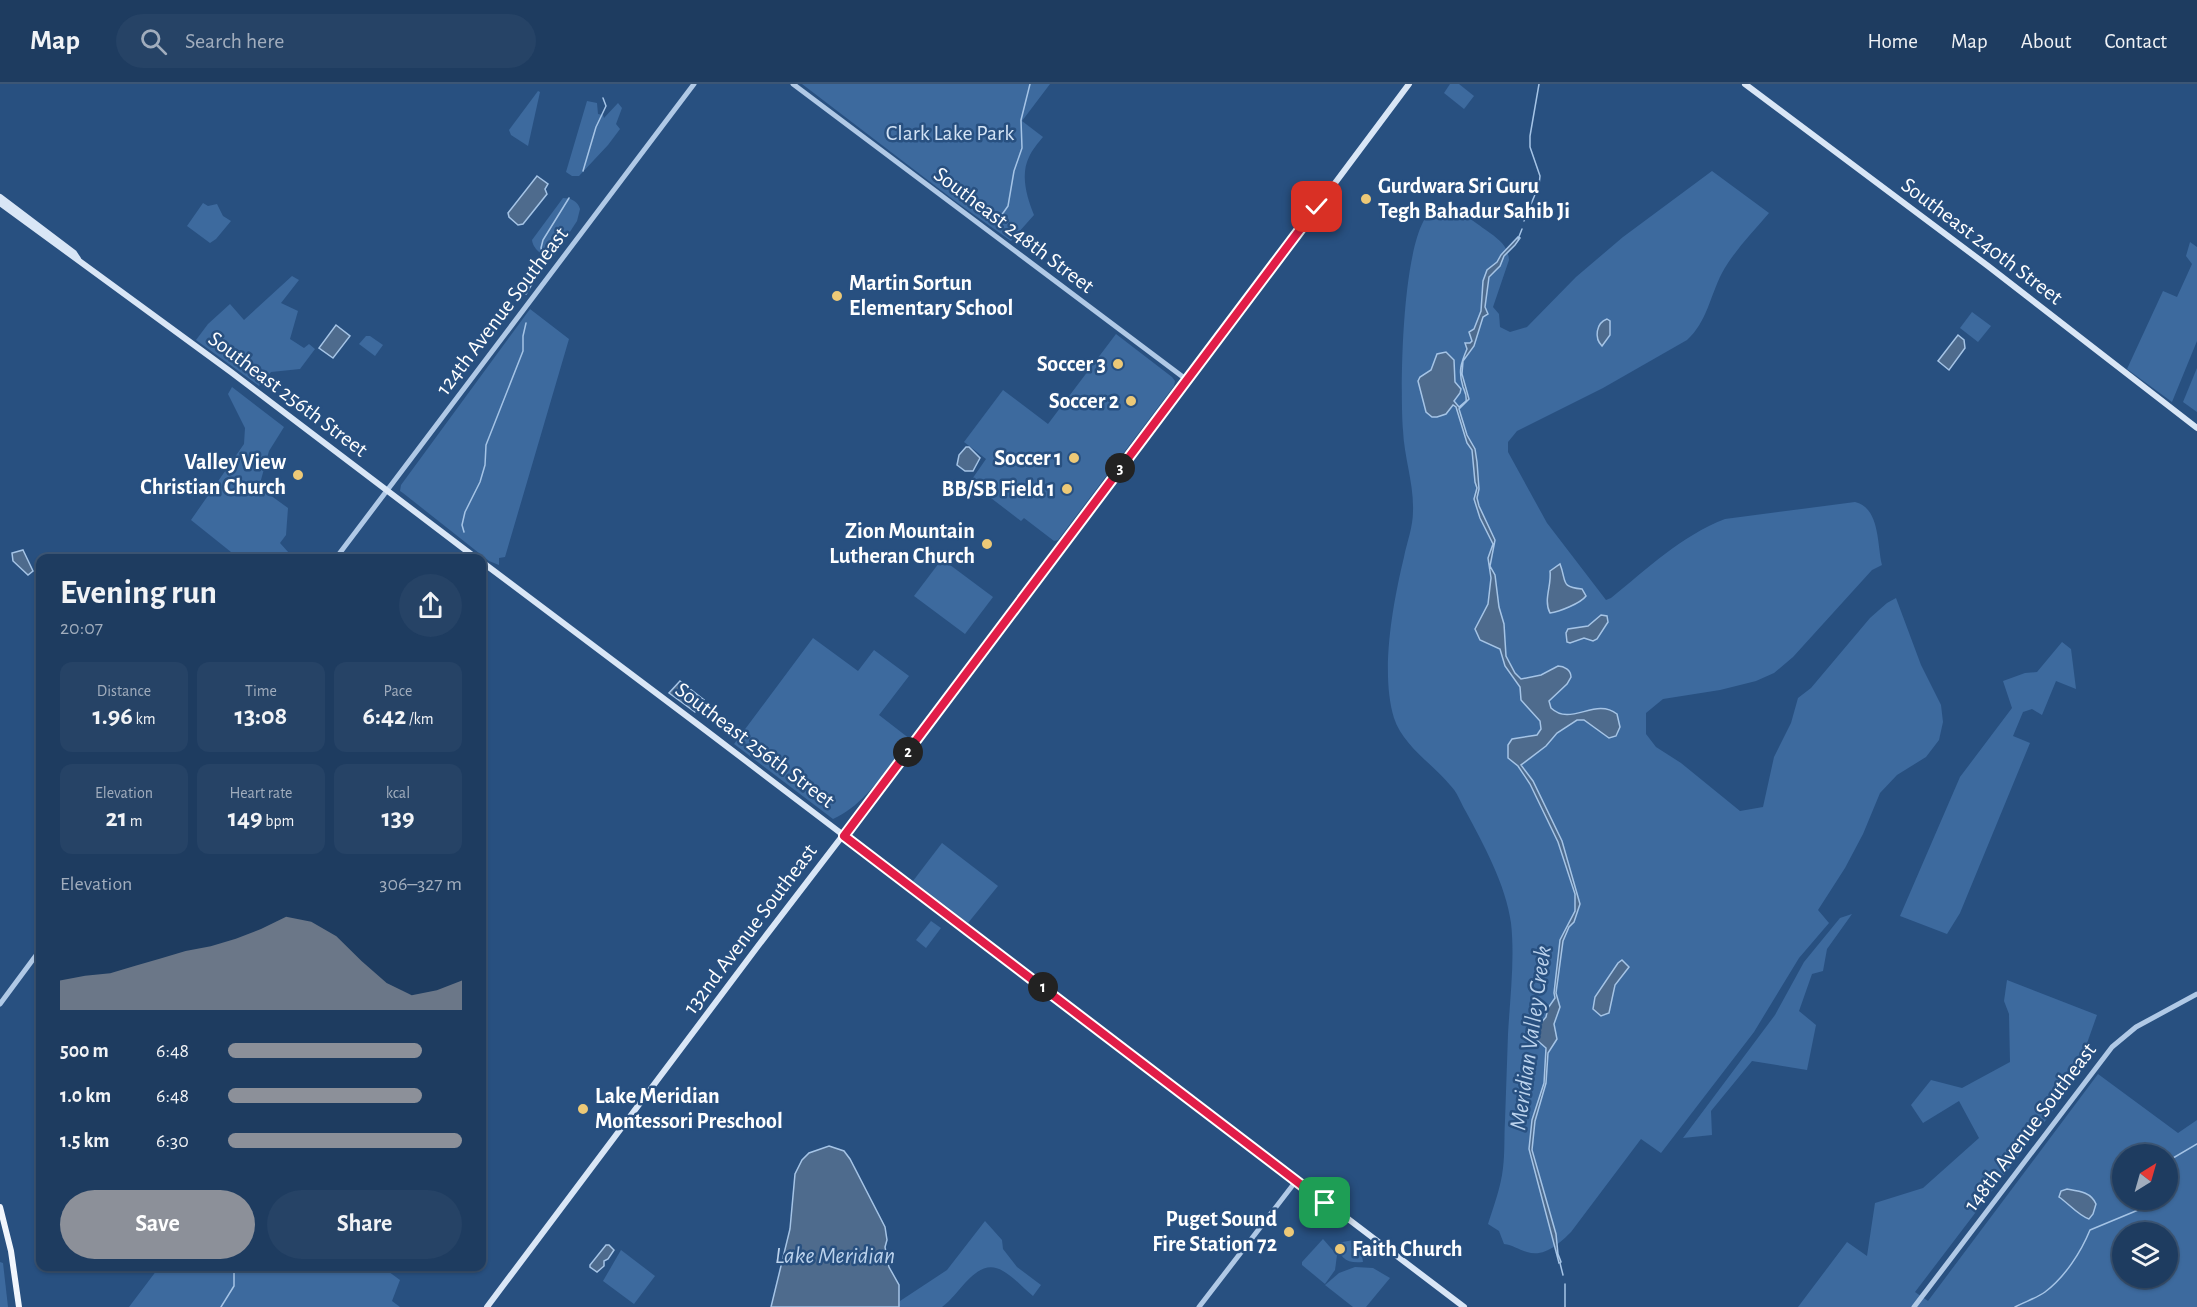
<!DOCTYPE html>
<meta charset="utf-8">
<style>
:root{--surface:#1e3c60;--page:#264366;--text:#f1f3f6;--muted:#a1adbd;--line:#3c5675;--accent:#8c9099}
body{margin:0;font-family:"Alegreya Sans",sans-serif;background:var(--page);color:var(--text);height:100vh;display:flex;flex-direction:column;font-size:22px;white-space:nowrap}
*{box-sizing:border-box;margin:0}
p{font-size:20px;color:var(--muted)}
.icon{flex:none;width:33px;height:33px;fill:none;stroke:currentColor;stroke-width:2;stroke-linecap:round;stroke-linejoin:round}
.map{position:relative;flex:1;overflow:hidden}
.sheet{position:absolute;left:36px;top:470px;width:450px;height:717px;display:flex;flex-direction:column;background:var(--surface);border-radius:12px;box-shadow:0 2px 4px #0004,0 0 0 2px var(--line)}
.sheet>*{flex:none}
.needle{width:39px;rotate:37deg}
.tools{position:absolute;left:2112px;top:1060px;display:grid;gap:12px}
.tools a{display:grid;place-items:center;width:66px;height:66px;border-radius:50%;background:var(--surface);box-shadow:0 2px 4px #0004,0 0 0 2px var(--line);font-size:30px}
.pin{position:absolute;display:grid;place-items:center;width:51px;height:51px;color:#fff;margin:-26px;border-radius:12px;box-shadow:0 3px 9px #0006}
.km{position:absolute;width:30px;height:30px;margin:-15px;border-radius:50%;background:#222;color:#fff;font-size:16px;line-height:30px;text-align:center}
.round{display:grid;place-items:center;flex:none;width:63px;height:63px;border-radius:32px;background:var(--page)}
.head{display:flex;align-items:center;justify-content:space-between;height:102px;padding:0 24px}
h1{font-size:33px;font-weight:700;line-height:45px}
.figures{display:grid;grid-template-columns:repeat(3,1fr);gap:9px;height:102px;padding:6px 24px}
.figures div{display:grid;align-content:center;border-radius:12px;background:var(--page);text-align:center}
.figures b{font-size:26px;font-weight:700}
.figures small{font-size:16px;font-weight:400}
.figures p{font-size:16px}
.chart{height:168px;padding:12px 24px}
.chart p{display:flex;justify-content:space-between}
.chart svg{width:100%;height:108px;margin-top:6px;fill:var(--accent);opacity:.7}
.button{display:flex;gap:12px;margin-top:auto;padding:12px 24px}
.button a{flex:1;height:69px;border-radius:36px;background:var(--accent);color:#fff;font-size:24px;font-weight:700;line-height:69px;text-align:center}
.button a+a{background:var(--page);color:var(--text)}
ul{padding:0 24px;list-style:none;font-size:20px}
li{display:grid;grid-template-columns:96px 72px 1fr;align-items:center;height:45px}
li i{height:15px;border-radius:8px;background:var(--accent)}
header{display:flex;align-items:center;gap:36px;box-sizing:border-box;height:84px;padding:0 30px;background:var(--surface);border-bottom:2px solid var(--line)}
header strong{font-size:28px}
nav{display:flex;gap:33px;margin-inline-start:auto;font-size:21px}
.search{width:420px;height:54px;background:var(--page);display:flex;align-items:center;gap:15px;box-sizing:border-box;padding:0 21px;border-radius:33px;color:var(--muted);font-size:22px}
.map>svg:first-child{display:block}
.green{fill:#3d6a9e;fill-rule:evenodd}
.water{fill:#4e6b8d;stroke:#a5c4e6;stroke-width:1.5}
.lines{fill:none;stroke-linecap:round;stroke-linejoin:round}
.stream{stroke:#a5c4e6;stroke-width:1.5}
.tertiary{stroke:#b0c9e6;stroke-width:5}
.secondary{stroke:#d9e6f6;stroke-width:6}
.primary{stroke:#f1f6fd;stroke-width:6}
.route-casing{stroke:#fff;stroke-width:12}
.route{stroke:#e11d48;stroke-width:8}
.poi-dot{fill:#edc977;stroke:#285080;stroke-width:2}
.labels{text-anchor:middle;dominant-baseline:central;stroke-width:5;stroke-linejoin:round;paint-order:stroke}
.park-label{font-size:22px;fill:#d3e3f5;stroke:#285080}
.poi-label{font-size:22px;font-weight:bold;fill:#fff;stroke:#285080;text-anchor:end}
.street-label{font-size:22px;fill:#fff;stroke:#285080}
.water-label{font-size:24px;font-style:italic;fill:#bcd3ed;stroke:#285080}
</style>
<header>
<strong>Map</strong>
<div class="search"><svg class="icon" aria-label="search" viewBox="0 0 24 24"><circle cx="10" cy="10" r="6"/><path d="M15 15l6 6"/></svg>Search here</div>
<nav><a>Home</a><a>Map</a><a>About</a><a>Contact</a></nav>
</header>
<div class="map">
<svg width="2197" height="1223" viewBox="0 0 2197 1223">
<rect width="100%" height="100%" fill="#285080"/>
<g class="green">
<path d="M802,0H1050L1022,37L1043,53C1038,59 1032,66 1029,73C1020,91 1027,114 1034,131L1011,157L959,120Z"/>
<path d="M1450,0H1459L1474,12L1464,25L1444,9Z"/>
<path d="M538,7L540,8L528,62L511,51L509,46Z"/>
<path d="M587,17L597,19L598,30L603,31L604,34L618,19L622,24L616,40L620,45L608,61L579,92H572L566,88Z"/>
<path d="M1712,87L1769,129C1753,148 1734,167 1722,189C1710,212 1707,238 1687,256L1603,304L1517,347L1508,358V368L1547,439L1606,516L1611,514C1647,485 1681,452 1725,435L1855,418C1880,424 1877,460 1882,481L1872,486L1793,573L1774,589L1756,597L1720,606L1663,615L1646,629V650L1656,663L1681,679L1740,727L1763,723L1774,673L1791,639L1798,614L1811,604L1870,534L1887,519L1896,514L1921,581L1941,621L1943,638L1939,656L1926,673L1897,691L1880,709L1863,750L1845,784L1818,826L1829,839L1799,874L1754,948L1661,1069L1641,1055L1571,1148C1560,1159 1544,1174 1527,1168C1519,1166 1513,1161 1504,1160L1499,1147L1488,1140C1494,1121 1501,1103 1503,1084C1505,1069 1504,1053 1505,1037C1506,1008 1507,979 1508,950C1510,914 1515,875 1511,839C1506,801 1483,759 1465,726C1460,717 1457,708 1450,701C1433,680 1403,662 1394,634C1380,588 1393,519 1404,473C1407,458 1413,443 1413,427C1414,400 1404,373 1403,346C1400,314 1400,128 1439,123C1455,121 1478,141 1490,149C1501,157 1508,163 1509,176L1493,223L1499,230L1500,243L1510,248L1527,243L1576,193L1623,153Z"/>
<path d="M563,114C570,114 578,117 580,125L577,137L553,174L549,175C542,171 533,165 532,156Z"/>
<path d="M203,119L208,122L217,120L223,132L231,137L216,155L210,159L187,142Z"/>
<path d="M2190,158L2197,163V257L2172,318L2127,285L2163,207L2177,213L2192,180L2186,172Z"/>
<path d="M292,192L299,196L281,219L298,227L290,255L304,264L309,260L315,265L300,285L271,288L259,302L196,256L208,240L230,220L244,236Z"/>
<path d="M530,225L569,255L505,473L499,474V481L489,477L403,409L400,407L401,401Z"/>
<path d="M1972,228L1991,242L1978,258L1960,244Z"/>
<path d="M1116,250L1172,293L1175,297L1174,302L1058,456L1054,457L1024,434L1021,437L970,398L986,375L964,358L1003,306L1048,340Z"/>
<path d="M366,252H370L383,261L375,272L359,260Z"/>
<path d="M2197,284V328L2183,318Z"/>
<path d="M232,303L284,343L269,367L259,403L288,424L286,451L280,459L289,469L267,470L266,474H236V472L191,436L244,360L245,344L228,310Z"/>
<path d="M942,475L993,513L965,550L914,512Z"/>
<path d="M813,554L858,587L874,566L909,592L879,631L910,655C887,683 867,720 833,735L734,660Z"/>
<path d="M2062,558L2071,565L2076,605L2056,597L2042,631L2032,625L2023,628L2013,652L2030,659L1960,829L1947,850L1900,832L1960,693L2012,624L2003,597L2025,589L2037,588Z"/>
<path d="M942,759L998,802L968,839L913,797Z"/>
<path d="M1852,830L1827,865L1823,887L1812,890L1799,927L1816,941L1807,986L1752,977L1711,1027L1712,1051L1683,1054L1775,931L1804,878L1840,834Z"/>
<path d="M931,837L941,844L926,864L916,856Z"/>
<path d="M2007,896L2097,931L2074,996L2049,1032L1915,1208L1928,1217L2098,990L2178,1049L2197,1036V1223H1798L1847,1158L1867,1172L1875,1119L1923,1104L1979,1054L1959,1017L1923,1039L1911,1021L1931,996L1962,1004L2010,978L2009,930L2004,917ZM2122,1071H2168V1116H2122ZM2122,1149H2168V1194H2122Z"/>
<path d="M985,1137L1002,1156L1003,1165L1017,1183L1041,1201L1033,1212C1023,1204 1014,1193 1003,1187C977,1171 960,1211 942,1223H899L900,1217L947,1186Z"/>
<path d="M1323,1155L1337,1171L1335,1186L1325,1200L1302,1181V1178Z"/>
<path d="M1359,1155L1363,1178C1347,1180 1339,1174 1337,1159Z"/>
<path d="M621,1166L655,1192L634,1220L603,1197Z"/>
<path d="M0,1178L3,1179L8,1223H0Z"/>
<path d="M160,1182H222L225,1184L227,1182H381L400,1196L392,1217L400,1223H129Z"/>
<path d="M1355,1183L1373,1184L1390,1194L1366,1223H1353L1325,1201L1339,1189Z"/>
</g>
<g class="water">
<path d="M537,92L548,100L545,105L547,110L523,140L518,141L509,133L508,129Z"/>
<path d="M1518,153L1520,154L1515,161L1504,172L1500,182L1489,193L1485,223L1488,230L1483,233L1474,262L1463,277L1462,290L1469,315L1459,325L1467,351L1475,365L1477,378L1479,405L1477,414L1479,422L1495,456L1490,482L1495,491L1499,523L1504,540L1506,572L1515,589L1521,595L1541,591L1558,582C1564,582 1571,586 1571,593L1567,600L1549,617L1551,624C1571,643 1595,613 1617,630L1620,643L1616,652L1609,654L1584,636H1577L1557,649L1546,662L1521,681L1533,697L1562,757L1580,820L1574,838L1569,843L1563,857L1556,909L1560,923L1554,940L1557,955L1548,969L1546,999L1535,1037L1532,1066L1556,1150L1558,1170L1561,1178L1559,1179L1529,1065L1532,1036L1544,999L1546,964L1531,951L1546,933L1548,924L1555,914L1554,909L1560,856L1575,827V810L1558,758L1530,700L1518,682L1508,674V661L1512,655L1537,651L1541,645L1540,637L1521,616L1520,603L1505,582L1500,565L1480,556L1475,545L1488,520L1491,494L1488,474L1493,460L1480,434L1474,415L1477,404L1475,398L1472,366L1467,359L1456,323L1453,321L1446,330L1437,333H1432L1426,328L1418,297L1420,293L1431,286L1437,270L1446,268L1454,276L1455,298L1461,305L1460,309L1454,317L1459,323L1466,317C1467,311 1465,308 1463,303C1458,287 1461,279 1467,265L1465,259H1470L1472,257L1469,248L1474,245L1481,227L1483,197L1487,186L1497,178L1501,171Z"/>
<path d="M1607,235L1610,237V251L1602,262C1594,254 1596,239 1607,235Z"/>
<path d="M336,241L350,252L333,274L319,264Z"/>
<path d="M1958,251L1964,256L1965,264L1949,286L1938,277Z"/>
<path d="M966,363H969L980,374L973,387H965L957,381L959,371Z"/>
<path d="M23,466L33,487L28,491L13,477L12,469Z"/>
<path d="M1560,480C1567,498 1560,503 1582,505L1586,512C1581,519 1559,528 1550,529C1543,516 1552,501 1550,487Z"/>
<path d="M1601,531L1607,532L1608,538L1597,555L1593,557L1584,554L1570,559L1567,558L1566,549L1568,545L1588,542Z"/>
<path d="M680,597L704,616L695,628L669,609Z"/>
<path d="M1622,876L1629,883L1615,901L1609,929L1601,932L1593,925L1595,913L1618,879Z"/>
<path d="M829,1062L844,1067L850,1075L885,1143L887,1156L885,1163L889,1183L899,1201V1223H771L790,1145L795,1090L802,1076L809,1069Z"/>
<path d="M2067,1105C2079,1107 2091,1108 2096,1120L2093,1130L2089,1135C2079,1132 2068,1119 2059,1113L2061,1107Z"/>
<path d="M606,1161H609L614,1166L608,1175L604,1177V1182L597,1188L590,1183V1181Z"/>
</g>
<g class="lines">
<g class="stream">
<path d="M583,87L596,43L606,22L603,14"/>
<path d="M1001,132L1008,122L1014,87L1022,64L1021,36L1030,0"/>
<path d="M1524,137L1539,101L1540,92L1530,63V52L1539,0"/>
<path d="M1518,155L1522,145"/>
<path d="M526,210L545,178L541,164L543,156L569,114"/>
<path d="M464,448L462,441L465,428L480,398L485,381L486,361L523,267V252L526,239"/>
<path d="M2168,1077L2197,1060"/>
<path d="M1560,1179L1563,1191"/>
<path d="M1565,1200V1223"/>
<path d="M221,1223L234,1202V1182"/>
<path d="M2015,1223C2024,1218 2037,1214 2045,1208C2065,1193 2081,1168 2090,1146L2143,1124L2146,1116"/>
</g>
<g class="tertiary">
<path d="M793,0L1187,296"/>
<path d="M336,474L694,0"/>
<path d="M0,920L40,866"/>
<path d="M1199,1223L1296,1097"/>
<path d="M1914,1223L2112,963L2136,943L2197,910"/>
</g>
<g class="secondary">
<path d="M1745,0L1988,182L2197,344"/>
<path d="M0,113L74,169L78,175"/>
<path d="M0,119L231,288L476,474"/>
<path d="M482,478L700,642L1464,1223"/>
<path d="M487,1223L758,862L949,613L1058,465L1232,237L1409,0"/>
</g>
<path class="primary" d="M0,1123L11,1167L19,1223"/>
</g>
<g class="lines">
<defs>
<path id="route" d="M1317,123L844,752L1325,1119"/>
</defs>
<use href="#route" class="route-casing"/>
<use href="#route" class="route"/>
</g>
<g class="poi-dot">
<circle cx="1366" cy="115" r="6"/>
<circle cx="837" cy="212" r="6"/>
<circle cx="1118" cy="280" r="6"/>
<circle cx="1131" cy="317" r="6"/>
<circle cx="1074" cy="374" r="6"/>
<circle cx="298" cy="391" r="6"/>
<circle cx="1067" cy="405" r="6"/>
<circle cx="987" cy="460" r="6"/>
<circle cx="583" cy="1025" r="6"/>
<circle cx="1289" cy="1148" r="6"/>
<circle cx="1340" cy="1165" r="6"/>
</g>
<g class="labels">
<g class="park-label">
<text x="950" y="49">Clark Lake Park</text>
</g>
<g class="poi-label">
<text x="1378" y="102" text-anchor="start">Gurdwara Sri Guru<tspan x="1378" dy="25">Tegh Bahadur Sahib Ji</tspan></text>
<text x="849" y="199" text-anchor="start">Martin Sortun<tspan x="849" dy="25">Elementary School</tspan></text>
<text x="1106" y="280">Soccer 3</text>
<text x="1119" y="317">Soccer 2</text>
<text x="1062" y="374">Soccer 1</text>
<text x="286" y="378">Valley View<tspan x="286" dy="25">Christian Church</tspan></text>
<text x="1055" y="405">BB/SB Field 1</text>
<text x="975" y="447">Zion Mountain<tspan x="975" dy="25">Lutheran Church</tspan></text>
<text x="595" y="1012" text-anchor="start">Lake Meridian<tspan x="595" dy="25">Montessori Preschool</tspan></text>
<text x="1277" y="1135">Puget Sound<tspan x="1277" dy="25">Fire Station 72</tspan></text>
<text x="1352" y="1165" text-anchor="start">Faith Church</text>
</g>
<g class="street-label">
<text transform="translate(1014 146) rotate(37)">Southeast 248th Street</text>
<text transform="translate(1982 157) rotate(37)">Southeast 240th Street</text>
<text transform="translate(502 227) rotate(-53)">124th Avenue Southeast</text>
<text transform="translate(288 310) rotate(37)">Southeast 256th Street</text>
<text transform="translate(755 661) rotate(37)">Southeast 256th Street</text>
<text transform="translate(750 845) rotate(-53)">132nd Avenue Southeast</text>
<text transform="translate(2030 1043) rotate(-53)">148th Avenue Southeast</text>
</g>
<g class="water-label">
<text transform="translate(1531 954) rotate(-82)">Meridian Valley Creek</text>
<text x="835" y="1172">Lake Meridian</text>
</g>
</g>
</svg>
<div class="tools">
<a><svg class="needle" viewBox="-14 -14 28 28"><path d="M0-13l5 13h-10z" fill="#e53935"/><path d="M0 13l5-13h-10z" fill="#a1adbd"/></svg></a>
<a><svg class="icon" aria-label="layers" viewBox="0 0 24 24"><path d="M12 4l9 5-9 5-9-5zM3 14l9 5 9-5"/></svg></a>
</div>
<div class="pin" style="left:1325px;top:1119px;background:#1e9e55"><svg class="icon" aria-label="arrive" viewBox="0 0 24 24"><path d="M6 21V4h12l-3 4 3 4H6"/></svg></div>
<div class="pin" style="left:1317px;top:123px;background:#d93025"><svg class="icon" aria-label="check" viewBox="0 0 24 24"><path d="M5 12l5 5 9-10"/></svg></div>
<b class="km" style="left:1043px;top:903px">1</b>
<b class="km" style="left:908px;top:668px">2</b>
<b class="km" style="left:1120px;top:384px">3</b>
<section class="sheet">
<div class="head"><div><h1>Evening run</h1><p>20:07</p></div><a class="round"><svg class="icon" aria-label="share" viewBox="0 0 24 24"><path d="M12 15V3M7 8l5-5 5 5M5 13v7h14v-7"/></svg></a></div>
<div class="figures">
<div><p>Distance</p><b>1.96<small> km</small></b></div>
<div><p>Time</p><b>13:08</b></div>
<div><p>Pace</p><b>6:42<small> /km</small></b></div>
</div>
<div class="figures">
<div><p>Elevation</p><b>21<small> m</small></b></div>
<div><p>Heart rate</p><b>149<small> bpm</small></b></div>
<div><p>kcal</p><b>139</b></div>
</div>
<div class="chart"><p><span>Elevation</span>306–327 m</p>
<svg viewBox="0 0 160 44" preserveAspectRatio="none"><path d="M0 44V32L10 30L20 29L30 26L40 23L50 20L60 18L70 15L80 11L90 6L100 8L110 14L120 24L130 33L140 38L150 36L160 32V44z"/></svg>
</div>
<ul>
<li><b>500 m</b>6:48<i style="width:83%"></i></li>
<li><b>1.0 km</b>6:48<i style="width:83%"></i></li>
<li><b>1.5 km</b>6:30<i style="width:100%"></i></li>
</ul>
<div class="button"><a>Save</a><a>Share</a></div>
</section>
</div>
